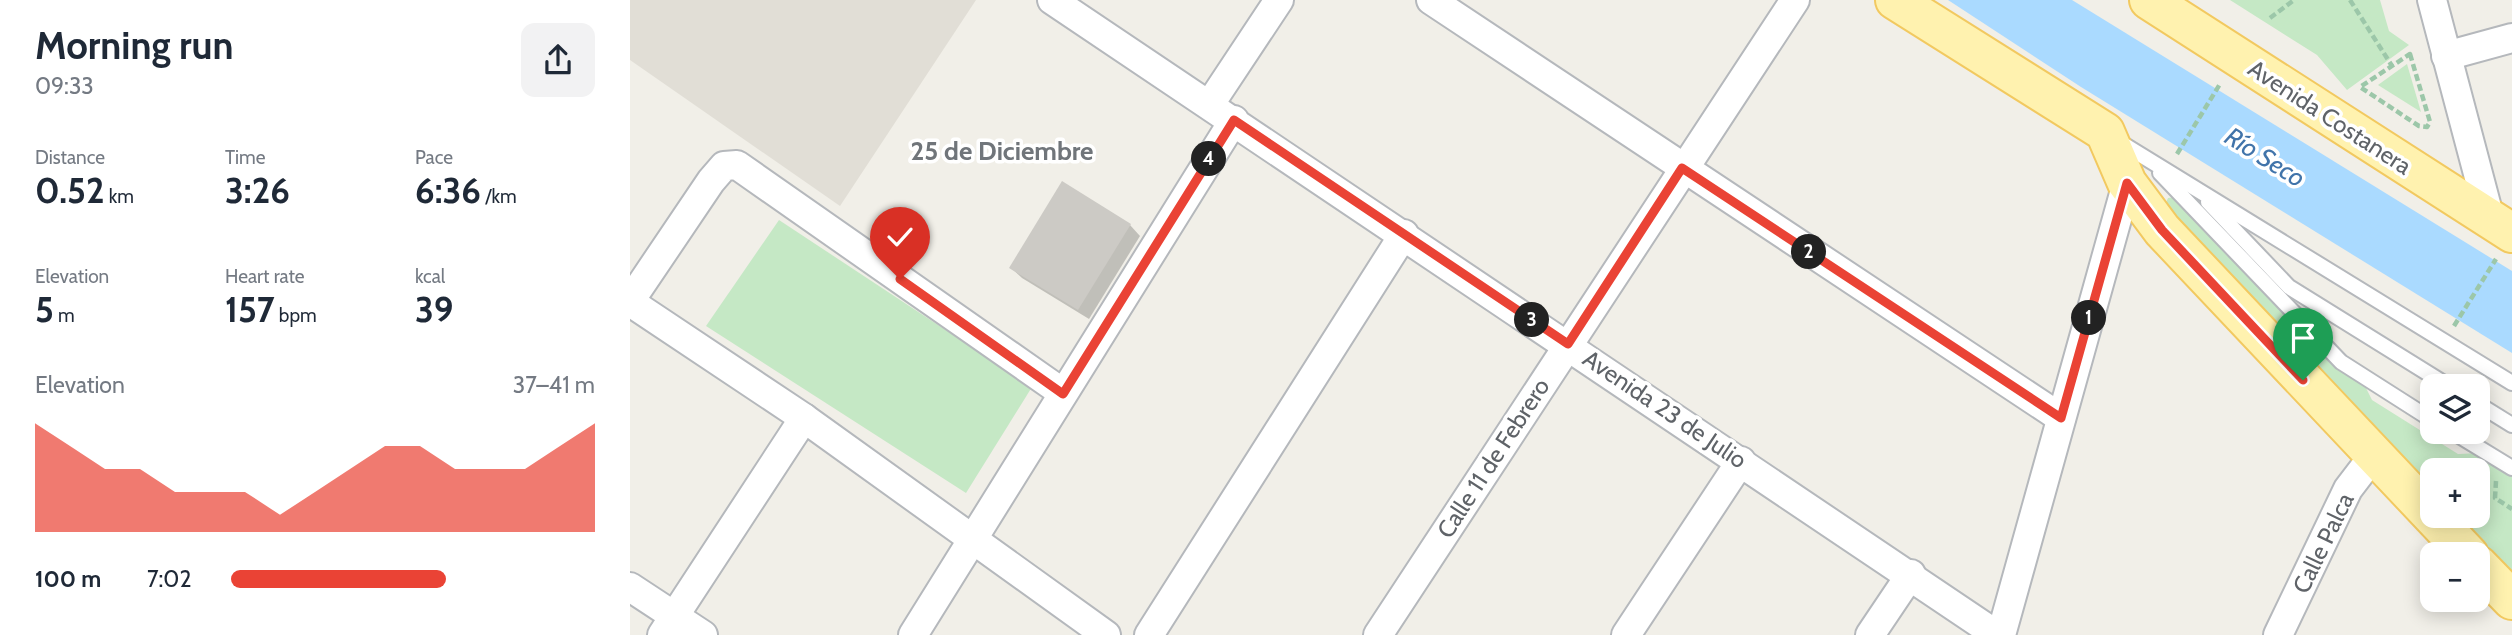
<!DOCTYPE html>
<meta charset="utf-8">
<style>
:root{--surface:#fff;--page:#f2f2f3;--text:#1f2937;--muted:#747a83;--accent:#ea4335}
body{margin:0;font-family:Cabin,sans-serif;background:var(--page);color:var(--text);height:100vh;display:flex;flex-direction:column;font-size:26px;white-space:nowrap}
*{box-sizing:border-box;margin:0}
p{font-size:23px;color:var(--muted)}
.icon{flex:none;width:38px;height:38px;fill:none;stroke:currentColor;stroke-width:2;stroke-linecap:round;stroke-linejoin:round}
.map{position:relative;flex:1;overflow:hidden}
.details{display:flex;flex-direction:column;background:var(--surface);width:630px}
.details>*{flex:none}
.tools{position:absolute;left:1790px;top:374px;display:grid;gap:14px}
.tools a{display:grid;place-items:center;width:70px;height:70px;border-radius:14px;background:var(--surface);box-shadow:0 4px 18px #0003;font-size:35px}
.pin{position:absolute;display:grid;place-items:center;width:60px;height:60px;color:#fff;margin:-72px -30px;border-radius:50% 50% 50% 0;rotate:-45deg;box-shadow:0 0 7px #0007}
.pin .icon{rotate:45deg}
.km{position:absolute;width:35px;height:35px;margin:-18px;border-radius:50%;background:#222;color:#fff;font-size:19px;line-height:35px;text-align:center}
.round{display:grid;place-items:center;flex:none;width:74px;height:74px;border-radius:14px;background:var(--page)}
.head{display:flex;align-items:center;justify-content:space-between;height:119px;padding:0 35px}
h1{font-size:38px;font-weight:700;line-height:52px}
.figures{display:grid;grid-template-columns:repeat(3,1fr);gap:10px;height:119px;padding:7px 35px}
.figures div{display:grid;align-content:center}
.figures b{font-size:35px;font-weight:700}
.figures small{font-size:19px;font-weight:400}
.figures p{font-size:19px}
.chart{height:196px;padding:14px 35px}
.chart p{display:flex;justify-content:space-between}
.chart svg{width:100%;height:126px;margin-top:7px;fill:var(--accent);opacity:.7}
ul{padding:0 35px;list-style:none;font-size:23px}
li{display:grid;grid-template-columns:112px 84px 1fr;align-items:center;height:52px}
li i{height:18px;border-radius:9px;background:var(--accent)}
main{display:flex;flex:1;min-height:0}
.map>svg:first-child{display:block}
.education{fill:#e1ded6}
.green{fill:#c5e8c5}
.water{fill:#aadaff}
.shadow{fill:#0003}
.building{fill:#cccac5}
.lines{fill:none;stroke-linecap:round;stroke-linejoin:round}
.service-casing{stroke:#b5b8bc;stroke-width:18}
.minor-casing{stroke:#b5b8bc;stroke-width:32}
.primary-casing{stroke:#f2c960;stroke-width:42}
.path{stroke:#9cc7a9;stroke-width:4.5;stroke-dasharray:7 3.5;stroke-linecap:butt}
.service{stroke:#fff;stroke-width:14}
.minor{stroke:#fff;stroke-width:28}
.primary{stroke:#fff2af;stroke-width:38}
.route-casing{stroke:#fff;stroke-width:14}
.route{stroke:#ea4335;stroke-width:9}
.labels{text-anchor:middle;dominant-baseline:central;stroke-width:7;stroke-linejoin:round;paint-order:stroke}
.street-label{font-size:24px;fill:#5f6368;stroke:#fff}
.neighbourhood-label{font-size:26px;font-weight:bold;fill:#70757a;stroke:#fff}
.water-label{font-size:26px;font-style:italic;fill:#4174aa;stroke:#fff}
</style>
<main>
<section class="details">
<div class="head"><div><h1>Morning run</h1><p>09:33</p></div><a class="round"><svg class="icon" aria-label="share" viewBox="0 0 24 24"><path d="M12 15V3M7 8l5-5 5 5M5 13v7h14v-7"/></svg></a></div>
<div class="figures">
<div><p>Distance</p><b>0.52<small> km</small></b></div>
<div><p>Time</p><b>3:26</b></div>
<div><p>Pace</p><b>6:36<small> /km</small></b></div>
</div>
<div class="figures">
<div><p>Elevation</p><b>5<small> m</small></b></div>
<div><p>Heart rate</p><b>157<small> bpm</small></b></div>
<div><p>kcal</p><b>39</b></div>
</div>
<div class="chart"><p><span>Elevation</span>37–41 m</p>
<svg viewBox="0 0 160 44" preserveAspectRatio="none"><path d="M0 44V6L10 14L20 22L30 22L40 30L50 30L60 30L70 38L80 30L90 22L100 14L110 14L120 22L130 22L140 22L150 14L160 6V44z"/></svg>
</div>
<ul>
<li><b>100 m</b>7:02<i style="width:59%"></i></li>
</ul>
</section>
<div class="map">
<svg width="1882" height="635" viewBox="0 0 1882 635">
<rect width="100%" height="100%" fill="#f1efe8"/>
<path class="education" d="M0,0H346L210,206L0,60Z"/>
<g class="green">
<path d="M1600,0H1750L1759,31L1779,45L1717,90L1687,55Z"/>
<path d="M1777,64L1791,112L1748,85Z"/>
<path d="M1545,197L1733,382L1742,400L1828,454L1850,453L1882,473V574L1826,516H1848V471H1802V491L1535,205L1538,198Z"/>
<path d="M149,220L402,387L336,493L76,326Z"/>
</g>
<path class="water" d="M1318,0H1442L1882,271V353L1451,87Z"/>
<path class="shadow" d="M500,225L510,236L459,319L392,278L381,268Z"/>
<path class="building" d="M432,181L501,224L448,310L379,268Z"/>
<g class="lines">
<defs>
<g id="service">
<path d="M1488,141L1882,383"/>
<path d="M1530,173L1711,362L1802,420"/>
<path d="M1578,202L1659,287L1820,387"/>
<path d="M1848,404L1882,425"/>
<path d="M1823,432L1882,468"/>
</g>
<g id="minor">
<path d="M422,0L1367,635"/>
<path d="M801,0L1431,418"/>
<path d="M1802,0L1860,219"/>
<path d="M1816,56L1882,38"/>
<path d="M580,104L649,0"/>
<path d="M0,301L81,181L94,166L107,165L433,393"/>
<path d="M0,302L174,418L476,635"/>
<path d="M0,587L73,635"/>
<path d="M32,635L174,418"/>
<path d="M283,635L604,120"/>
<path d="M519,635L774,234"/>
<path d="M748,635L1165,0"/>
<path d="M996,635L1111,461"/>
<path d="M1240,635L1281,574"/>
<path d="M1371,635L1497,183"/>
<path d="M1648,635L1718,489L1744,455"/>
</g>
<g id="primary">
<path d="M1265,0L1475,132L1497,183L1532,230L1839,555"/>
<path d="M1519,0L1882,233"/>
<path d="M1848,565L1882,600"/>
</g>
</defs>
<use href="#service" class="service-casing"/>
<use href="#minor" class="minor-casing"/>
<use href="#primary" class="primary-casing"/>
<g class="path">
<path d="M1720,0L1762,66"/>
<path d="M1640,18L1664,0"/>
<path d="M1780,54L1800,122L1797,127L1789,126L1730,87Z"/>
<path d="M1547,154L1590,84"/>
<path d="M1824,326L1866,259"/>
<path d="M1866,481L1865,498L1882,509"/>
</g>
<use href="#service" class="service"/>
<use href="#minor" class="minor"/>
<use href="#primary" class="primary"/>
</g>
<g class="lines">
<defs>
<path id="route" d="M270,279L433,394L604,120L938,344L1052,168L1431,418L1497,183L1532,230L1673,380"/>
</defs>
<use href="#route" class="route-casing"/>
<use href="#route" class="route"/>
</g>
<g class="labels">
<g class="street-label">
<text transform="translate(1700 117) rotate(33)">Avenida Costanera</text>
<text transform="translate(1035 409) rotate(34)">Avenida 23 de Julio</text>
<text transform="translate(863 458) rotate(-57)">Calle 11 de Febrero</text>
<text transform="translate(1693 543) rotate(-64)">Calle Palca</text>
</g>
<g class="neighbourhood-label">
<text x="372" y="151">25 de Diciembre</text>
</g>
<g class="water-label">
<text transform="translate(1635 157) rotate(32)">Río Seco</text>
</g>
</g>
</svg>
<div class="tools">
<a><svg class="icon" aria-label="layers" viewBox="0 0 24 24"><path d="M12 4l9 5-9 5-9-5zM3 14l9 5 9-5"/></svg></a>
<a>+</a>
<a>−</a>
</div>
<div class="pin" style="left:1673px;top:380px;background:#1e9e55"><svg class="icon" aria-label="arrive" viewBox="0 0 24 24"><path d="M6 21V4h12l-3 4 3 4H6"/></svg></div>
<div class="pin" style="left:270px;top:279px;background:#d93025"><svg class="icon" aria-label="check" viewBox="0 0 24 24"><path d="M5 12l5 5 9-10"/></svg></div>
<b class="km" style="left:1459px;top:318px">1</b>
<b class="km" style="left:1179px;top:252px">2</b>
<b class="km" style="left:902px;top:320px">3</b>
<b class="km" style="left:579px;top:159px">4</b>
</div>
</main>
